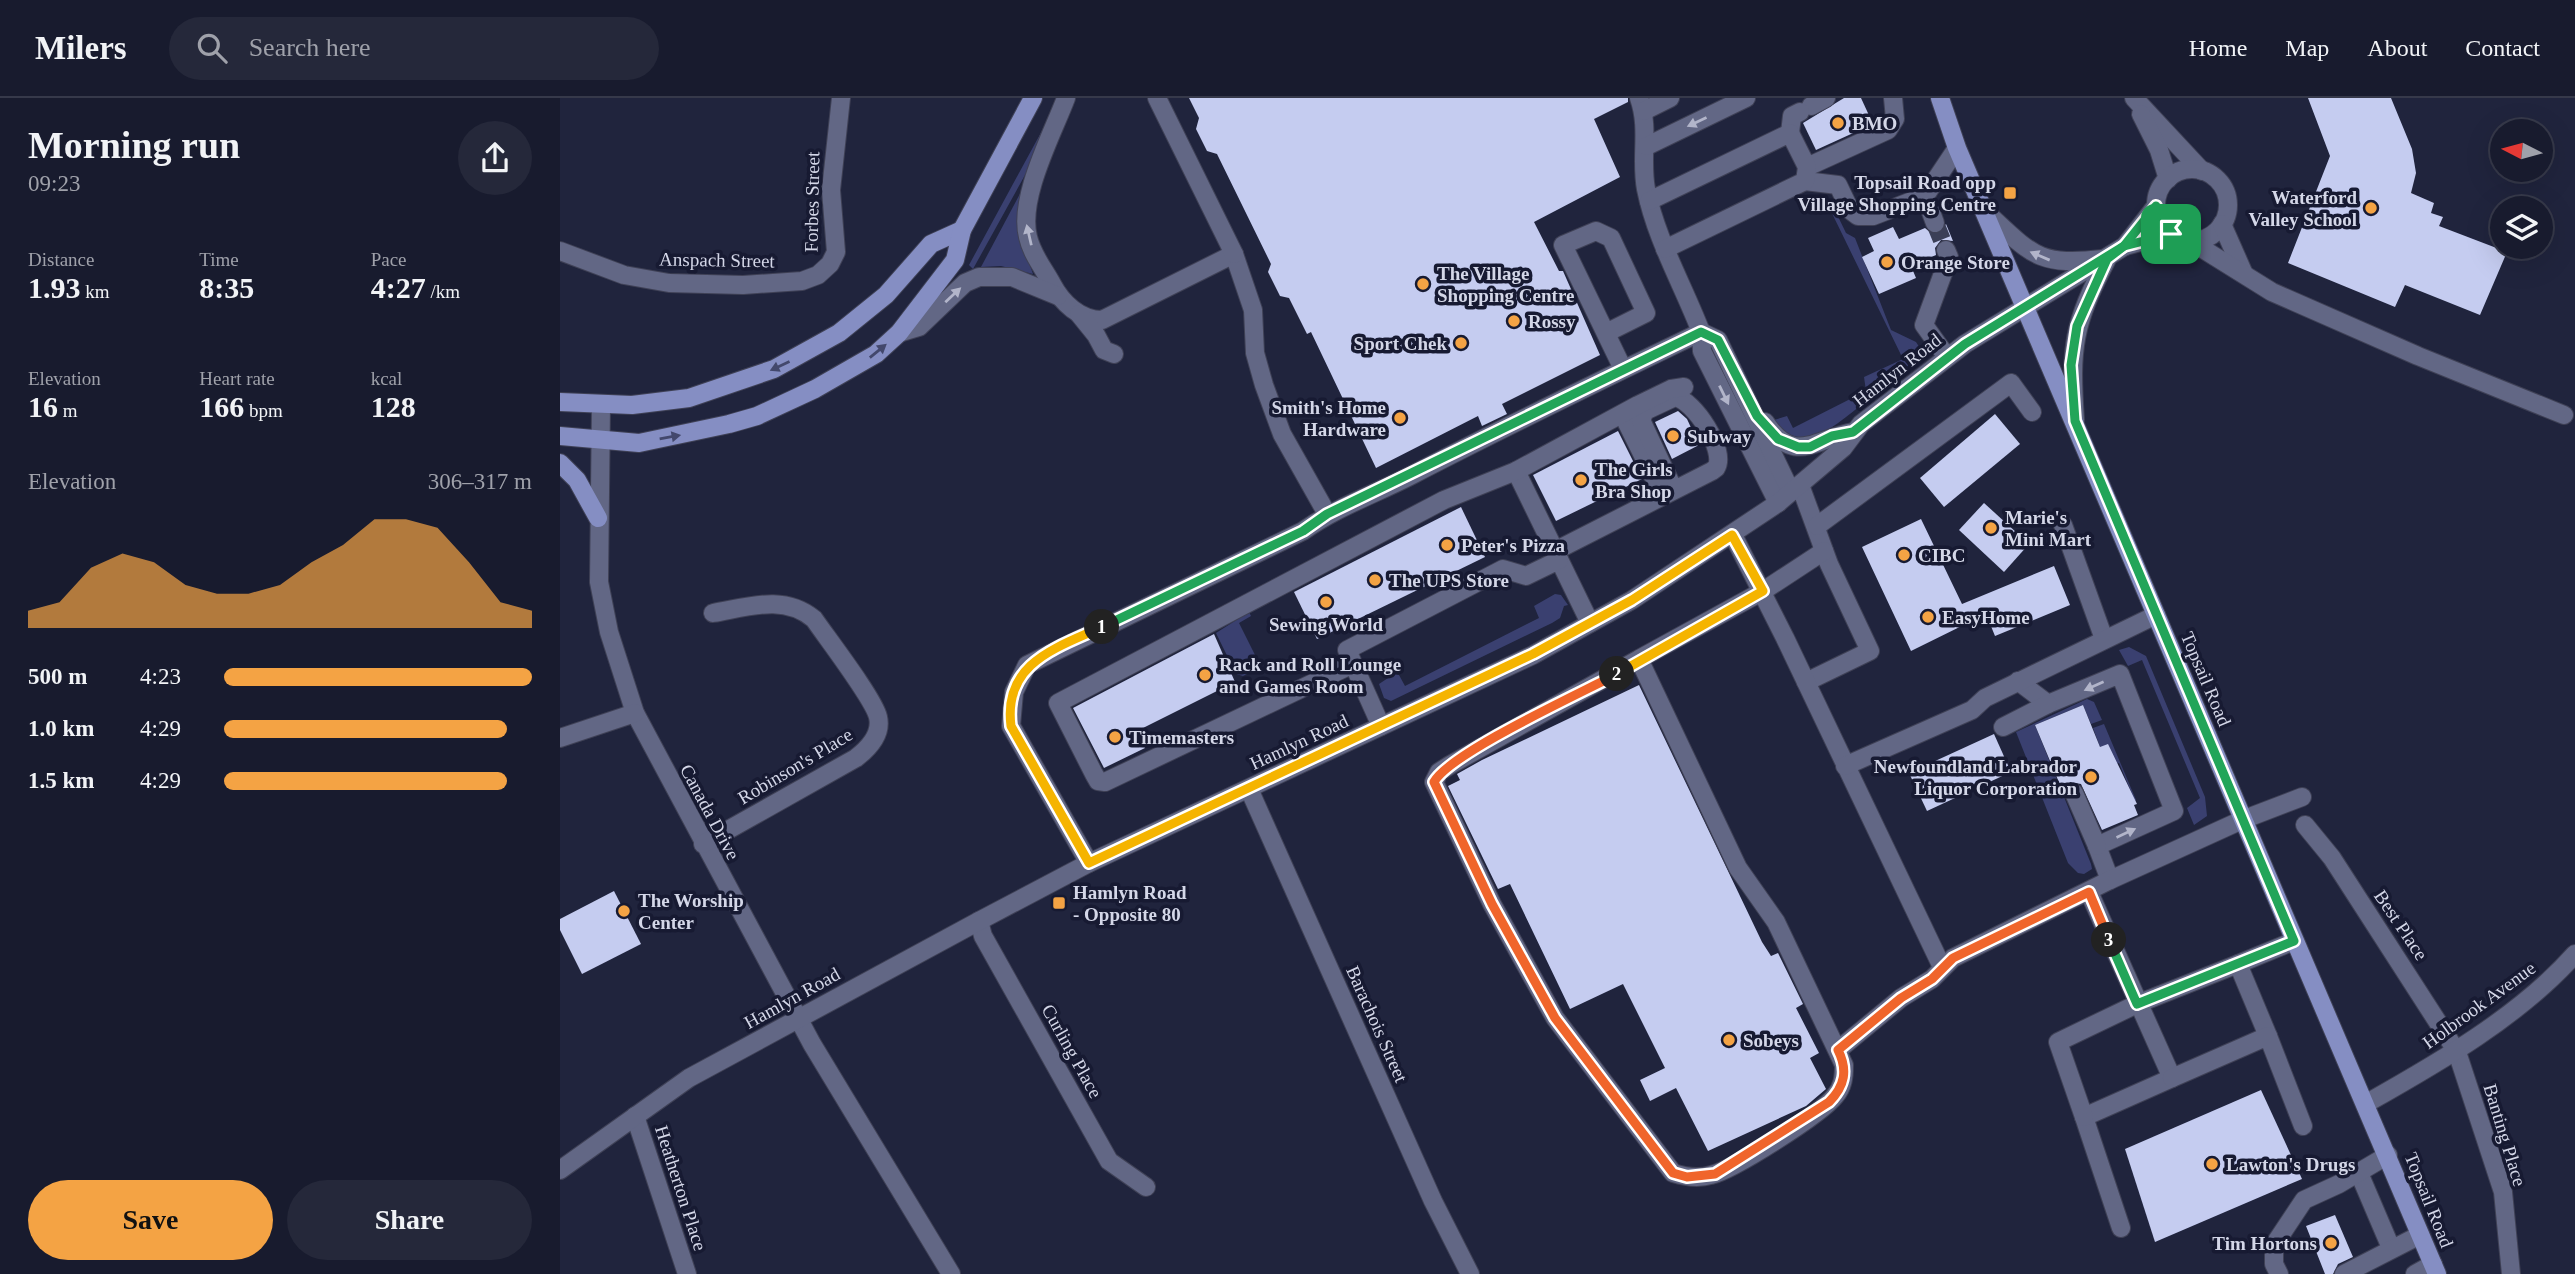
<!DOCTYPE html>
<meta charset="utf-8">
<style>
:root{--surface:#181b2e;--page:#25283a;--text:#f1f3f6;--muted:#9fa1aa;--line:#36394a;--accent:#f4a344}
body{margin:0;font-family:"Times New Roman",serif;background:var(--page);color:var(--text);height:100vh;display:flex;flex-direction:column;font-size:26px;white-space:nowrap}
*{box-sizing:border-box;margin:0}
p{font-size:23px;color:var(--muted)}
.icon{flex:none;width:38px;height:38px;fill:none;stroke:currentColor;stroke-width:2;stroke-linecap:round;stroke-linejoin:round}
.map{position:relative;flex:1;overflow:hidden}
.panel{display:flex;flex-direction:column;background:var(--surface);width:560px}
.panel>*{flex:none}
.needle{width:46px;rotate:276deg}
.controls{position:absolute;left:1930px;top:21px;display:grid;gap:14px}
.controls a{display:grid;place-items:center;width:63px;height:63px;border-radius:50%;background:var(--surface);box-shadow:0 7px 28px #0002,0 0 0 2px var(--line);font-size:35px}
.pin{position:absolute;display:grid;place-items:center;width:60px;height:60px;color:#fff;margin:-30px;border-radius:14px;box-shadow:0 4px 10px #0006}
.km{position:absolute;width:35px;height:35px;margin:-18px;border-radius:50%;background:#222;color:#fff;font-size:19px;line-height:35px;text-align:center}
.round{display:grid;place-items:center;flex:none;width:74px;height:74px;border-radius:37px;background:var(--page)}
.summary{display:flex;align-items:center;justify-content:space-between;height:119px;padding:0 28px}
h1{font-size:38px;font-weight:700;line-height:52px}
.metrics{display:grid;grid-template-columns:repeat(3,1fr);gap:10px;height:119px;padding:7px 28px}
.metrics div{display:grid;align-content:center}
.metrics b{font-size:30px;font-weight:700}
.metrics small{font-size:19px;font-weight:400}
.metrics p{font-size:19px}
.chart{height:196px;padding:14px 28px}
.chart p{display:flex;justify-content:space-between}
.chart svg{width:100%;height:126px;margin-top:7px;fill:var(--accent);opacity:.7}
.cta{display:flex;gap:14px;margin-top:auto;padding:14px 28px}
.cta a{flex:1;height:80px;border-radius:42px;background:var(--accent);color:#111;font-size:28px;font-weight:700;line-height:80px;text-align:center}
.cta a+a{background:var(--page);color:var(--text)}
ul{padding:0 28px;list-style:none;font-size:23px}
li{display:grid;grid-template-columns:112px 84px 1fr;align-items:center;height:52px}
li i{height:18px;border-radius:9px;background:var(--accent)}
header{display:flex;align-items:center;gap:42px;box-sizing:border-box;height:98px;padding:0 35px;background:var(--surface);border-bottom:2px solid var(--line)}
header strong{font-size:33px}
nav{display:flex;gap:38px;margin-inline-start:auto;font-size:24px}
.search{width:490px;height:63px;background:var(--page);display:flex;align-items:center;gap:18px;box-sizing:border-box;padding:0 24px;border-radius:38px;color:var(--muted);font-size:26px}
main{display:flex;flex:1;min-height:0}
.map>svg:first-child{display:block}
.green{fill:#3a4070}
.building{fill:#c5ccf0}
.lines{fill:none;stroke-linecap:round;stroke-linejoin:round}
.minor-tunnel{stroke:#3b3f57;stroke-width:18;stroke-dasharray:18 9;stroke-linecap:butt}
.minor-casing{stroke:#3f4156;stroke-width:20}
.major-casing{stroke:#3f4156;stroke-width:20}
.minor{stroke:#626785;stroke-width:18}
.major{stroke:#858ec3;stroke-width:18}
.oneway{fill:#b2b5ca}
.oneway2{fill:#43486c}
.split-1-casing{stroke:#fff;stroke-width:14}
.split-2-casing{stroke:#fff;stroke-width:14}
.split-3-casing{stroke:#fff;stroke-width:14}
.split-4-casing{stroke:#fff;stroke-width:14}
.split-1{stroke:#22a559;stroke-width:9}
.split-2{stroke:#f5b400;stroke-width:9}
.split-3{stroke:#f0652b;stroke-width:9}
.split-4{stroke:#22a559;stroke-width:9}
.poi-dot{fill:#f4a344;stroke:#171a32;stroke-width:2.5}
.labels{text-anchor:middle;dominant-baseline:central;stroke-width:7;stroke-linejoin:round;paint-order:stroke}
.poi-label{font-size:19px;font-weight:bold;fill:#d4d7e8;stroke:#171a32;text-anchor:start}
.street-label{font-size:19px;fill:#d4d7e8;stroke:#171a32}
</style>
<header>
<strong>Milers</strong>
<div class="search"><svg class="icon" aria-label="search" viewBox="0 0 24 24"><circle cx="10" cy="10" r="6"/><path d="M15 15l6 6"/></svg>Search here</div>
<nav><a>Home</a><a>Map</a><a>About</a><a>Contact</a></nav>
</header>
<main>
<section class="panel">
<div class="summary"><div><h1>Morning run</h1><p>09:23</p></div><a class="round"><svg class="icon" aria-label="share" viewBox="0 0 24 24"><path d="M12 15V3M7 8l5-5 5 5M5 13v7h14v-7"/></svg></a></div>
<div class="metrics">
<div><p>Distance</p><b>1.93<small> km</small></b></div>
<div><p>Time</p><b>8:35</b></div>
<div><p>Pace</p><b>4:27<small> /km</small></b></div>
</div>
<div class="metrics">
<div><p>Elevation</p><b>16<small> m</small></b></div>
<div><p>Heart rate</p><b>166<small> bpm</small></b></div>
<div><p>kcal</p><b>128</b></div>
</div>
<div class="chart"><p><span>Elevation</span>306–317 m</p>
<svg viewBox="0 0 160 44" preserveAspectRatio="none"><path d="M0 44V38L10 35L20 23L30 18L40 21L50 29L60 32L70 32L80 29L90 21L100 15L110 6L120 6L130 9L140 21L150 35L160 38V44z"/></svg>
</div>
<ul>
<li><b>500 m</b>4:23<i style="width:100%"></i></li>
<li><b>1.0 km</b>4:29<i style="width:92%"></i></li>
<li><b>1.5 km</b>4:29<i style="width:92%"></i></li>
</ul>
<div class="cta"><a>Save</a><a>Share</a></div>
</section>
<div class="map">
<svg width="2015" height="1176" viewBox="0 0 2015 1176">
<rect width="100%" height="100%" fill="#20243d"/>
<g class="green">
<path d="M490,18L468,77H465L413,171L409,167Z"/>
<path d="M463,90L457,131L473,176L441,168L421,169Z"/>
<path d="M1270,102L1286,135L1295,140L1331,232L1356,244L1363,255C1343,271 1275,333 1256,338C1236,343 1225,336 1214,322L1227,318L1233,330L1306,293L1304,279L1343,261L1266,103Z"/>
<path d="M995,496L1001,497L1008,507L1004,508L1000,520L992,525L831,603L824,600L819,586L834,576L839,577L845,588L979,520L974,508Z"/>
<path d="M689,514L691,518L679,525L701,569L683,578L676,576L656,535Z"/>
<path d="M1569,549L1586,558L1645,699L1647,718L1634,727L1627,710L1640,700L1582,562L1568,568L1559,552Z"/>
<path d="M1527,601L1534,604L1542,622L1531,626L1523,607L1475,627L1531,766L1532,771L1524,776L1518,775L1508,765L1456,634Z"/>
<path d="M1544,626L1576,702L1575,703L1559,665L1556,666L1540,649L1533,630Z"/>
</g>
<g class="building">
<path d="M629,0H1068V4L1034,21L1060,79L974,124L999,173H1003L1040,257L942,306L947,316L922,328L918,318L816,370L751,234L747,236L729,200L720,198L708,174L711,166L657,56L647,53L636,31L639,20Z"/>
<path d="M1284,0H1301L1313,26L1256,52L1243,25Z"/>
<path d="M1748,0H1831L1852,51L1856,75L1851,95L1874,105L1871,115L1883,119L1879,128L1947,154L1920,217L1845,187L1835,209L1728,165L1770,58Z"/>
<path d="M1386,126L1393,143L1381,142L1375,150L1376,157L1351,168L1356,180L1319,196L1302,159L1314,153L1308,140L1333,129L1339,141L1365,130L1372,136H1378Z"/>
<path d="M1118,313L1127,321L1139,347L1112,361L1095,324Z"/>
<path d="M1435,316L1460,346L1384,409L1360,380Z"/>
<path d="M1058,333L1082,381L996,423L973,377Z"/>
<path d="M1424,405L1469,446L1444,474L1399,432Z"/>
<path d="M901,409L925,459L757,541L734,494Z"/>
<path d="M1361,421L1402,506L1494,468L1510,507L1435,538L1426,516L1351,553L1302,449Z"/>
<path d="M654,536L675,584L577,633L585,650L544,670L513,610Z"/>
<path d="M1079,587L1202,844L1211,858L1218,855L1243,906L1236,910L1259,955L1250,960L1266,991L1246,1008L1148,1053L1116,990L1090,1003L1080,982L1105,970L1063,886L1010,911L950,786L938,791L888,688L900,682L897,676L922,662Z"/>
<path d="M1523,607L1540,649L1548,646L1577,706L1574,707L1578,717L1542,732L1521,686L1510,684L1503,694L1475,627Z"/>
<path d="M1434,636L1451,674L1367,713L1349,675Z"/>
<path d="M54,793L81,846L22,876L0,832V821Z"/>
<path d="M1701,992L1742,1081L1595,1144L1565,1051Z"/>
<path d="M1775,1117L1793,1159L1778,1166L1773,1176H1765L1746,1128Z"/>
</g>
<g class="lines">
<path class="minor-tunnel" d="M1375,125L1386,152"/>
<defs>
<g id="minor">
<path d="M506,0C492,37 458,100 468,139C472,157 484,171 492,186C502,205 520,222 542,222L674,156L693,212L695,255L704,287L722,336L767,416"/>
<path d="M597,0L674,156"/>
<path d="M1079,0C1090,31 1080,60 1086,91C1096,141 1123,187 1141,234L1142,253L1218,405"/>
<path d="M1574,0L1642,73"/>
<path d="M1251,8L1266,0"/>
<path d="M1084,13L1110,0"/>
<path d="M1581,16L1599,52L1608,81"/>
<path d="M1230,35L1232,18L1240,14"/>
<path d="M1087,48L1186,0"/>
<path d="M1247,69L1328,32L1335,21L1333,0"/>
<circle cx="1632" cy="107" r="36"/>
<path d="M1245,83L1278,87L1290,112L1298,118H1313L1365,98L1397,50"/>
<path d="M1365,98L1375,125"/>
<path d="M1089,103L1230,35L1247,69L1245,83L1105,151"/>
<path d="M1428,116C1473,158 1479,168 1543,161"/>
<path d="M1662,126L1684,176"/>
<path d="M1630,143L1712,194L1858,258L2004,317"/>
<path d="M1565,148L1611,136"/>
<path d="M1386,152L1389,159L1364,227L1387,259"/>
<path d="M0,153L64,177L109,185L183,187L242,183L258,177L270,166L276,154L271,92L281,0"/>
<path d="M519,216L536,237L544,252L554,256"/>
<path d="M1141,234L1158,242L1231,394"/>
<path d="M339,235L359,229L405,185L419,179H452L498,198"/>
<path d="M1046,235L1086,215L1051,140L1036,133L1003,147L1063,271"/>
<path d="M41,306L39,484L49,534L75,615L252,946L391,1176"/>
<path d="M1063,317L1103,398"/>
<path d="M1515,322C1510,248 1513,227 1547,161"/>
<path d="M1205,324C1234,368 1254,341 1293,334"/>
<path d="M956,373L1030,525"/>
<path d="M1240,387L1269,466L1310,553L1246,584"/>
<path d="M1503,427L1544,541"/>
<path d="M1257,428L1451,285L1472,314"/>
<path d="M1173,437L1225,540L1382,869"/>
<path d="M995,453L1152,373L1156,370C1167,353 1134,302 1115,299L1085,313L1081,322L1114,392"/>
<path d="M1079,561L890,667L879,674L874,684L932,806L995,920L1113,1075C1126,1079 1138,1081 1151,1077C1173,1072 1261,1016 1275,998C1283,989 1284,979 1284,967L1216,824L1178,770L1079,561L1203,493L1264,453"/>
<path d="M793,566L545,684L538,683L534,676L498,605L884,402L956,373L1078,307L1111,291L1124,289"/>
<path d="M1458,583L1488,606L1560,576L1614,713L1537,748L1550,782"/>
<path d="M821,628L787,552L943,471L966,478L999,462"/>
<path d="M1443,629L1488,606"/>
<path d="M0,640L75,615"/>
<path d="M1285,668L1412,612L1425,600L1596,517"/>
<path d="M689,691L873,1103L910,1176"/>
<path d="M1514,695L1537,748"/>
<path d="M1745,727L1772,760L1897,954L1943,1094L1951,1176"/>
<path d="M143,746L296,660C309,650 322,636 318,619C314,601 267,540 254,521C224,496 188,509 153,515"/>
<path d="M529,765L451,628L454,594L467,567L743,433C777,409 815,396 852,377C948,327 1044,281 1141,234"/>
<path d="M1529,794L1612,980L1524,1019L1561,1130"/>
<path d="M419,823L423,838L549,1063L586,1089"/>
<path d="M1708,938L1678,866L1734,843"/>
<path d="M1278,952L1341,900L1372,881L1393,860L1550,782L1682,722L1742,699"/>
<path d="M1612,980L1708,938L1743,1028"/>
<path d="M1807,1005C1878,965 1960,918 2015,856"/>
<path d="M75,1018L127,1176"/>
<path d="M1524,1019L1498,944L1577,906L1678,866"/>
<path d="M0,1072L129,980L419,823L529,765L973,557L1072,502L1218,405L1283,350L1301,326L1405,246L1565,148L1596,108"/>
<path d="M1799,1075L1831,1150"/>
<path d="M1719,1176L1714,1166V1147L1744,1102L1779,1086L1828,1057"/>
<path d="M1784,1176L1860,1137"/>
<path d="M1855,1176L1873,1166"/>
</g>
<g id="major">
<path d="M1380,0L1397,50L1877,1176"/>
<path d="M0,304L72,307L129,300L214,271L279,235L326,197L371,146L402,132"/>
<path d="M0,338L79,345L169,326L197,318L255,291L316,256L339,235L395,162L402,132L473,0"/>
<path d="M0,365L17,382L38,420"/>
</g>
</defs>
<use href="#minor" class="minor-casing"/>
<use href="#major" class="major-casing"/>
<use href="#minor" class="minor"/>
<use href="#major" class="major"/>
</g>
<defs><path id="oneway-solid" d="M-6-.8H1V-3.2L6.5 0L1 3.2V.8H-6Z" transform="scale(1.75)"/></defs>
<g class="oneway">
<use href="#oneway-solid" transform="translate(1137 24) rotate(155)"/>
<use href="#oneway-solid" transform="translate(469 137) rotate(-103)"/>
<use href="#oneway-solid" transform="translate(1480 158) rotate(-157)"/>
<use href="#oneway-solid" transform="translate(393 197) rotate(-43)"/>
<use href="#oneway-solid" transform="translate(1164 297) rotate(64)"/>
<use href="#oneway-solid" transform="translate(1534 588) rotate(156)"/>
<use href="#oneway-solid" transform="translate(1566 735) rotate(-25)"/>
</g>
<g class="oneway2">
<use href="#oneway-solid" transform="translate(318 253) rotate(-39)"/>
<use href="#oneway-solid" transform="translate(220 268) rotate(155)"/>
<use href="#oneway-solid" transform="translate(110 339) rotate(-10)"/>
</g>
<g class="lines">
<defs>
<path id="split-1" d="M542,529L743,433L767,416L1141,234L1158,242L1197,318L1218,341L1238,349H1250L1272,338L1293,334L1405,246L1564,148L1611,136"/>
<path id="split-2" d="M542,529C496,550 443,565 451,628L529,765L973,556L1072,502L1172,437L1203,493L1057,576"/>
<path id="split-3" d="M1057,576C1021,595 890,655 874,684L932,806L995,920L1113,1075L1127,1079L1155,1076L1269,1004C1285,988 1288,972 1278,952L1341,900L1372,881L1393,860L1529,794L1549,842"/>
<path id="split-4" d="M1549,842L1577,906L1734,843L1515,323L1511,267L1517,228L1547,161L1564,148L1596,108L1603,128L1611,136"/>
</defs>
<use href="#split-1" class="split-1-casing"/>
<use href="#split-2" class="split-2-casing"/>
<use href="#split-3" class="split-3-casing"/>
<use href="#split-4" class="split-4-casing"/>
<use href="#split-1" class="split-1"/>
<use href="#split-2" class="split-2"/>
<use href="#split-3" class="split-3"/>
<use href="#split-4" class="split-4"/>
</g>
<g class="poi-dot">
<circle cx="1278" cy="25" r="7"/>
<rect x="1443" y="88" width="14" height="14" rx="3.5"/>
<circle cx="1811" cy="110" r="7"/>
<circle cx="1327" cy="164" r="7"/>
<circle cx="863" cy="186" r="7"/>
<circle cx="954" cy="223" r="7"/>
<circle cx="901" cy="245" r="7"/>
<circle cx="840" cy="320" r="7"/>
<circle cx="1113" cy="338" r="7"/>
<circle cx="1021" cy="382" r="7"/>
<circle cx="1431" cy="430" r="7"/>
<circle cx="887" cy="447" r="7"/>
<circle cx="1344" cy="457" r="7"/>
<circle cx="815" cy="482" r="7"/>
<circle cx="766" cy="504" r="7"/>
<circle cx="1368" cy="519" r="7"/>
<circle cx="645" cy="577" r="7"/>
<circle cx="555" cy="639" r="7"/>
<circle cx="1531" cy="679" r="7"/>
<rect x="492" y="798" width="14" height="14" rx="3.5"/>
<circle cx="64" cy="813" r="7"/>
<circle cx="1169" cy="942" r="7"/>
<circle cx="1652" cy="1066" r="7"/>
<circle cx="1771" cy="1145" r="7"/>
</g>
<g class="labels">
<g class="poi-label">
<text x="1292" y="25">BMO</text>
<text x="1436" y="84" text-anchor="end">Topsail Road opp<tspan x="1436" dy="22">Village Shopping Centre</tspan></text>
<text x="1797" y="99" text-anchor="end">Waterford<tspan x="1797" dy="22">Valley School</tspan></text>
<text x="1341" y="164">Orange Store</text>
<text x="877" y="175">The Village<tspan x="877" dy="22">Shopping Centre</tspan></text>
<text x="968" y="223">Rossy</text>
<text x="887" y="245" text-anchor="end">Sport Chek</text>
<text x="826" y="309" text-anchor="end">Smith's Home<tspan x="826" dy="22">Hardware</tspan></text>
<text x="1127" y="338">Subway</text>
<text x="1035" y="371">The Girls<tspan x="1035" dy="22">Bra Shop</tspan></text>
<text x="1445" y="419">Marie's<tspan x="1445" dy="22">Mini Mart</tspan></text>
<text x="901" y="447">Peter's Pizza</text>
<text x="1358" y="457">CIBC</text>
<text x="829" y="482">The UPS Store</text>
<text x="1382" y="519">EasyHome</text>
<text x="766" y="526" text-anchor="middle">Sewing World</text>
<text x="659" y="566">Rack and Roll Lounge<tspan x="659" dy="22">and Games Room</tspan></text>
<text x="569" y="639">Timemasters</text>
<text x="1517" y="668" text-anchor="end">Newfoundland Labrador<tspan x="1517" dy="22">Liquor Corporation</tspan></text>
<text x="513" y="794">Hamlyn Road<tspan x="513" dy="22">- Opposite 80</tspan></text>
<text x="78" y="802">The Worship<tspan x="78" dy="22">Center</tspan></text>
<text x="1183" y="942">Sobeys</text>
<text x="1666" y="1066">Lawton's Drugs</text>
<text x="1757" y="1145" text-anchor="end">Tim Hortons</text>
</g>
<g class="street-label">
<text transform="translate(252 104) rotate(-89)">Forbes Street</text>
<text transform="translate(157 162) rotate(1)">Anspach Street</text>
<text transform="translate(1337 272) rotate(-38)">Hamlyn Road</text>
<text transform="translate(1646 581) rotate(67)">Topsail Road</text>
<text transform="translate(739 644) rotate(-25)">Hamlyn Road</text>
<text transform="translate(235 668) rotate(-31)">Robinson's Place</text>
<text transform="translate(150 714) rotate(62)">Canada Drive</text>
<text transform="translate(1841 827) rotate(56)">Best Place</text>
<text transform="translate(232 900) rotate(-29)">Hamlyn Road</text>
<text transform="translate(1919 907) rotate(-36)">Holbrook Avenue</text>
<text transform="translate(817 926) rotate(66)">Barachois Street</text>
<text transform="translate(512 953) rotate(61)">Curling Place</text>
<text transform="translate(1945 1037) rotate(73)">Banting Place</text>
<text transform="translate(121 1090) rotate(72)">Heatherton Place</text>
<text transform="translate(1869 1102) rotate(68)">Topsail Road</text>
</g>
</g>
</svg>
<div class="controls">
<a><svg class="needle" viewBox="-14 -14 28 28"><path d="M0-13l5 13h-10z" fill="#e53935"/><path d="M0 13l5-13h-10z" fill="#9fa1aa"/></svg></a>
<a><svg class="icon" aria-label="layers" viewBox="0 0 24 24"><path d="M12 4l9 5-9 5-9-5zM3 14l9 5 9-5"/></svg></a>
</div>
<div class="pin" style="left:1611px;top:136px;background:#1e9e55"><svg class="icon" aria-label="arrive" viewBox="0 0 24 24"><path d="M6 21V4h12l-3 4 3 4H6"/></svg></div>
<b class="km" style="left:542px;top:529px">1</b>
<b class="km" style="left:1057px;top:576px">2</b>
<b class="km" style="left:1549px;top:842px">3</b>
</div>
</main>
